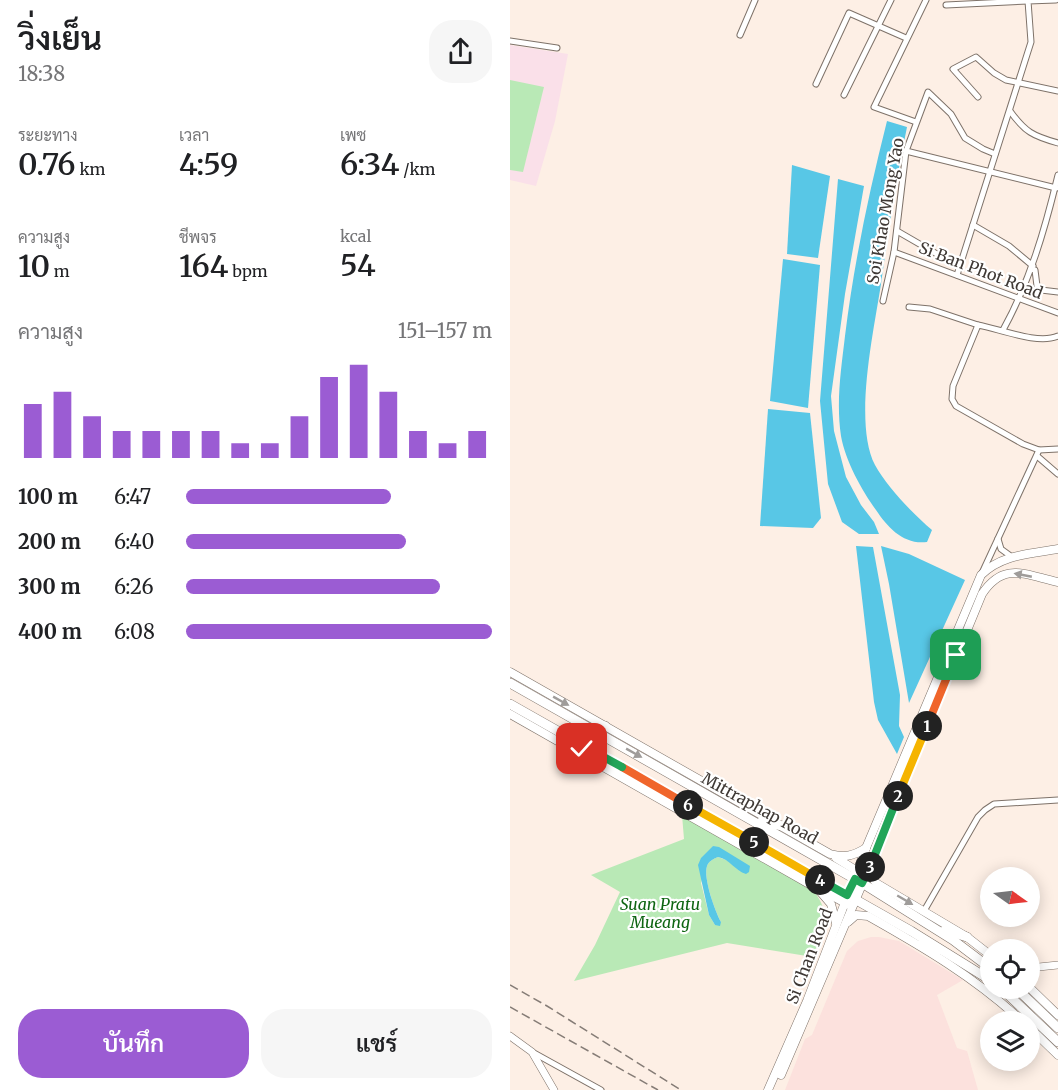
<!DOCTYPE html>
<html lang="th">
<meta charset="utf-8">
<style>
:root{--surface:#fff;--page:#f6f6f6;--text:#202124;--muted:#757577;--accent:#9b5cd3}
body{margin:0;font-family:Merriweather,Sarabun,serif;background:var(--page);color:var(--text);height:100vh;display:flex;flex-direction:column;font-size:22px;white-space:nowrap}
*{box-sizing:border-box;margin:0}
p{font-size:20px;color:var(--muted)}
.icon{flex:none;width:33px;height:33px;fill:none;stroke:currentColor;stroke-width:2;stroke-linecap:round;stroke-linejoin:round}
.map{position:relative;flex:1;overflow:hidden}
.sheet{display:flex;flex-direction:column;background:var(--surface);width:510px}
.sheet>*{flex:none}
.needle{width:39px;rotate:104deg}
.controls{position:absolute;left:470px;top:867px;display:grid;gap:12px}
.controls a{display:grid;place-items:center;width:60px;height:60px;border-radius:50%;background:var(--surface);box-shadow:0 3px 15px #0003;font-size:30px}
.pin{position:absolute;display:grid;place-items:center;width:51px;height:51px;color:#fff;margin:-26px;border-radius:12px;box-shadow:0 3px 9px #0006}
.km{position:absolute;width:30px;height:30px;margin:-15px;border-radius:50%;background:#222;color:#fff;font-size:16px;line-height:30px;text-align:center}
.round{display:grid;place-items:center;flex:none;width:63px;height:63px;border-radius:24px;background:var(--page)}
.head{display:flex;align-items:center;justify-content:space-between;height:102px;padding:0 18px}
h1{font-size:33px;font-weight:600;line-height:45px}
.metrics{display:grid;grid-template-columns:repeat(3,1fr);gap:9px;height:102px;padding:6px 18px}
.metrics div{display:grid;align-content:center}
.metrics b{font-size:30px;font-weight:600}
.metrics small{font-size:16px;font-weight:400}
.metrics p{font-size:16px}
.chart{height:168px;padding:12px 18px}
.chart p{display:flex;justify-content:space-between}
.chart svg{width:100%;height:108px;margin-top:6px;stroke:var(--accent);stroke-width:6}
.primary-button{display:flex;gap:12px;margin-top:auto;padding:12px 18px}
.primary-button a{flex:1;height:69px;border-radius:24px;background:var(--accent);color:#fff;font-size:24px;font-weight:600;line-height:69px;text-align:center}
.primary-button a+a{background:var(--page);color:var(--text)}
ul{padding:0 18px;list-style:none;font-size:20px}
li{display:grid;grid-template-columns:96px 72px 1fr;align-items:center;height:45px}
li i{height:15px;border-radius:8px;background:var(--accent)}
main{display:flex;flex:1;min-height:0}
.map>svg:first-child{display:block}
.commercial{fill:#fce1dd}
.education{fill:#fae0e9}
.green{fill:#b9e9b6;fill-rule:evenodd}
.water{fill:#58c7e6}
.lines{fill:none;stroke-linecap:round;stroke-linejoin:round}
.minor-casing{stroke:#7e7269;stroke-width:7}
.tertiary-casing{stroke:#7e7269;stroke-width:8}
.secondary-casing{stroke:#7e7269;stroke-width:9}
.primary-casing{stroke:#7e7269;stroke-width:10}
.minor{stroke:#fff;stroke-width:5}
.tertiary{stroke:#fff;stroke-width:7}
.secondary{stroke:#fff;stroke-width:8}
.primary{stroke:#fff;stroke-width:9}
.rail{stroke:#857c76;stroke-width:1.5;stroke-dasharray:9 4.5;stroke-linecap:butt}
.oneway{fill:#9f9c9a}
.split-1-casing{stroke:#fff;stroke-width:12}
.split-2-casing{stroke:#fff;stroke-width:12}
.split-3-casing{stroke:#fff;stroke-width:12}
.split-4-casing{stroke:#fff;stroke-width:12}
.split-5-casing{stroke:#fff;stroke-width:12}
.split-6-casing{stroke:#fff;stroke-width:12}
.split-7-casing{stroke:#fff;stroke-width:12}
.split-8-casing{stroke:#fff;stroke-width:12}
.split-1{stroke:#f0652b;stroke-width:8}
.split-2{stroke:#f5b400;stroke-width:8}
.split-3{stroke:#22a559;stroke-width:8}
.split-4{stroke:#22a559;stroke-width:8}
.split-5{stroke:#f5b400;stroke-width:8}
.split-6{stroke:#f5b400;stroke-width:8}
.split-7{stroke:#f0652b;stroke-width:8}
.split-8{stroke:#22a559;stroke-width:8}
.labels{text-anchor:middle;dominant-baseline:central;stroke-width:4.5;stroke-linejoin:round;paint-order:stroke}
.street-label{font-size:16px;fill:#3f3935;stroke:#fff}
.park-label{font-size:16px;font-style:italic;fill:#0e6512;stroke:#fff}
</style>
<main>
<section class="sheet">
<div class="head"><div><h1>วิ่งเย็น</h1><p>18:38</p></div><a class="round"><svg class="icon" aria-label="share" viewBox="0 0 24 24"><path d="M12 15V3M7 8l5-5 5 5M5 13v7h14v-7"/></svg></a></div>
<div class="metrics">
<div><p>ระยะทาง</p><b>0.76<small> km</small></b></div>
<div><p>เวลา</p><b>4:59</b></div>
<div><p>เพซ</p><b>6:34<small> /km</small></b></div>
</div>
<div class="metrics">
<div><p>ความสูง</p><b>10<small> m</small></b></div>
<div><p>ชีพจร</p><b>164<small> bpm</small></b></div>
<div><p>kcal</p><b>54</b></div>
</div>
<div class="chart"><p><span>ความสูง</span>151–157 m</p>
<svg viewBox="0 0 160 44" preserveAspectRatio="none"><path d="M5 44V22M15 44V17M25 44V27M35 44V33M45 44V33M55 44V33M65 44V33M75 44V38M85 44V38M95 44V27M105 44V11M115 44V6M125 44V17M135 44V33M145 44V38M155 44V33"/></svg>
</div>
<ul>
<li><b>100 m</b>6:47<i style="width:67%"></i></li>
<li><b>200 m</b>6:40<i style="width:72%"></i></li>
<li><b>300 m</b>6:26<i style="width:83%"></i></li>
<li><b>400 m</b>6:08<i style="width:100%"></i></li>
</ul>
<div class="primary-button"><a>บันทึก</a><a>แชร์</a></div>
</section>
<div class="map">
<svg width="548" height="1090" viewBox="0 0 548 1090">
<rect width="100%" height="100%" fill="#fdefe5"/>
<path class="commercial" d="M361,937H369L389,941L453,980L427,995L447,1048L457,1051L468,1090H275L295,1039L302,1035L337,951L348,941Z"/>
<path class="education" d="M0,45L58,54L45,121L26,186L0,180Z"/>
<g class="green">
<path d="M0,80L34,87L13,172L0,170Z"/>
<path d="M172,815L304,891C323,917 313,930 303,957L217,943L64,981L85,945L110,892L81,875L174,839ZM203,846L231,873L219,861L208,857C203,859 199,861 197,866C193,878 205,911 211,922L205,925L199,915L191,883Z"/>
</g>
<g class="water">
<path d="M377,121L397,127C386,179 378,232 371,284C364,330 343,423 365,465C377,487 403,514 422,530L417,542C394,545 378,528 366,510C352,491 335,460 331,436C326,402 331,370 335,336C344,263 359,192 377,121Z"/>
<path d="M282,165L320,176L308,258L277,254Z"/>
<path d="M328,179L354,186L335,294L321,396L324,431L336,477L351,505L364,522L369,534H349L332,522L318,484L310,401Z"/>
<path d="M273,259L310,265L298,408L260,401Z"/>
<path d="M258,409L300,413L311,518L303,528L250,526Z"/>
<path d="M346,546L363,547L390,695L389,726L394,737L387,754L368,720L364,702Z"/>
<path d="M371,546L399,554L455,580L399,703L379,584Z"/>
<path d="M203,846L209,847L240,866L239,872L236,874C225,871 220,859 208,857C203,859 199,861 197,866C193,878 205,911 211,922L210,926L205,925L199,915L188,865L191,858Z"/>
</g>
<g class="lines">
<defs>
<g id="minor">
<path d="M436,5L518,1"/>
<path d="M230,35L245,0"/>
<path d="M0,41L47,48"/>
<path d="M306,84L339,13L396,38"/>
<path d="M334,95L381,0"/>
<path d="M468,97L443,69L466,57L484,73L496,80L548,91"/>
<path d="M500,111C515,132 523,136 548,143"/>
<path d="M406,122L364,107L416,0"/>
<path d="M396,151L546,188"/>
<path d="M463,225L499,246L523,266"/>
<path d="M387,231L432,257L450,264"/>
<path d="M384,252L548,313"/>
<path d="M521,269L525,270L527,286L531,290L548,292"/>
<path d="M447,275L521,42L518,1L546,0"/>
<path d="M373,301L384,252L396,151L418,92L441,114L455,138L473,149L485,154"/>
<path d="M399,307L420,309L468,325"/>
<path d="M493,330C520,281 535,229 548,175"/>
<path d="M548,336C528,345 490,329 468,325L443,386L442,399L446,406L513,444L529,450L548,449"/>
<path d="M527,456L548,474"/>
<path d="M488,539L491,549L502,557"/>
<path d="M472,573L529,450"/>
<path d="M414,911L468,817L475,810L484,804L548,800"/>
<path d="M24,1053L91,1090"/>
</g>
<g id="tertiary">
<path d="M519,968L548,965"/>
<path d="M0,1036L22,1052L44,1090"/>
</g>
<g id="secondary">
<path d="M0,672L320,854C335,858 343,856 356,848"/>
<path d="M0,714L308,889L321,904L326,923"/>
<path d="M326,858L352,874"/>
<path d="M363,865L362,877L366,883L457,937L480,955"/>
<path d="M315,892L339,905"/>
<path d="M338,922L346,915L358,916C413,947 466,978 513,1022"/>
<path d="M519,987L548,1015"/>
<path d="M519,1027L548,1055"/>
<path d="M271,1075L365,854L472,594C494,561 515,575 548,582"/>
<path d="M258,1090L297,1001L356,848L471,575C492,554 521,554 548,549"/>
</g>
<g id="primary">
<path d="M0,683L352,883L443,940L480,968"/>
<path d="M0,704L401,931L480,980"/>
<path d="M79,728L95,726"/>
<path d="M64,750L79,749"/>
<path d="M251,822L273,826"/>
<path d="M435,930L457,937"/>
<path d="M410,945L427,951"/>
<path d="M491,988L548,1042"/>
<path d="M506,988L548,1028"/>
</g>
</defs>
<use href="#minor" class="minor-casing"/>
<use href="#tertiary" class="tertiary-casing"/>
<use href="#secondary" class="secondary-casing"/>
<use href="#primary" class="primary-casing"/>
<use href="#minor" class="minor"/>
<use href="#tertiary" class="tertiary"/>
<use href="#secondary" class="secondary"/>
<use href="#primary" class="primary"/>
<g class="rail">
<path d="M0,985L37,1006L171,1090"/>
<path d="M0,1007L148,1090"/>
</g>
</g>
<defs><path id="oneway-solid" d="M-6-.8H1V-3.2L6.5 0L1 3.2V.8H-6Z" transform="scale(1.5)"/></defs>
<g class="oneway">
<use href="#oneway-solid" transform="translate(513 575) rotate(-169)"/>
<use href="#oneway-solid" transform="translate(51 701) rotate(29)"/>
<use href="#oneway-solid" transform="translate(124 753) rotate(29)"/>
<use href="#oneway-solid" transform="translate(395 900) rotate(30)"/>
</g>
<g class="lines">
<defs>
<path id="split-1" d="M417,726L446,655"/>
<path id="split-2" d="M388,796L417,726"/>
<path id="split-3" d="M360,867L388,796"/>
<path id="split-4" d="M310,880L337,895L345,879L352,883L360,867"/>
<path id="split-5" d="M244,842L310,880"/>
<path id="split-6" d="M178,805L244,842"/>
<path id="split-7" d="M112,767L178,805"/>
<path id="split-8" d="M72,749H79L112,767"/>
</defs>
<use href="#split-1" class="split-1-casing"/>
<use href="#split-2" class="split-2-casing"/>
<use href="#split-3" class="split-3-casing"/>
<use href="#split-4" class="split-4-casing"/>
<use href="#split-5" class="split-5-casing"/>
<use href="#split-6" class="split-6-casing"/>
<use href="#split-7" class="split-7-casing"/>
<use href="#split-8" class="split-8-casing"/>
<use href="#split-1" class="split-1"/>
<use href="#split-2" class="split-2"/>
<use href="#split-3" class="split-3"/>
<use href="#split-4" class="split-4"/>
<use href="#split-5" class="split-5"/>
<use href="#split-6" class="split-6"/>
<use href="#split-7" class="split-7"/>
<use href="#split-8" class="split-8"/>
</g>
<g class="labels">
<g class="street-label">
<text transform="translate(375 211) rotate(-80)">Soi Khao Mong Yao</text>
<text transform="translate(471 270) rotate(21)">Si Ban Phot Road</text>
<text transform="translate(250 808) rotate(29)">Mittraphap Road</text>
<text transform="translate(299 956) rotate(-69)">Si Chan Road</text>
</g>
<g class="park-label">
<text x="150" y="904">Suan Pratu<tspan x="150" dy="18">Mueang</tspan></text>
</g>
</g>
</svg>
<div class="controls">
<a><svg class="needle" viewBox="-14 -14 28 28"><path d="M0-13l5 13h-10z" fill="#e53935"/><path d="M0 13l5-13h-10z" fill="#757577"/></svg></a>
<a><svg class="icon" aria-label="locate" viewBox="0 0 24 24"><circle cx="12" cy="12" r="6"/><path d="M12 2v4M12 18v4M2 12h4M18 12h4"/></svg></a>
<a><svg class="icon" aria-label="layers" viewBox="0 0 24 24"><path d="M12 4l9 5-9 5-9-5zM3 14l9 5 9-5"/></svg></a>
</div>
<div class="pin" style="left:446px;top:655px;background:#1e9e55"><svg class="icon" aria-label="arrive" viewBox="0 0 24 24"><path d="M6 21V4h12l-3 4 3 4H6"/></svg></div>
<div class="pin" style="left:72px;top:749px;background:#d93025"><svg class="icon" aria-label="check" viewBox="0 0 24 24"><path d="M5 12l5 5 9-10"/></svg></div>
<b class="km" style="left:417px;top:726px">1</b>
<b class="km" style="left:388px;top:796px">2</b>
<b class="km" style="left:360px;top:867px">3</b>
<b class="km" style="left:310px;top:880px">4</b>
<b class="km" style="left:244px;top:842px">5</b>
<b class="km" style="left:178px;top:805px">6</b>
</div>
</main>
